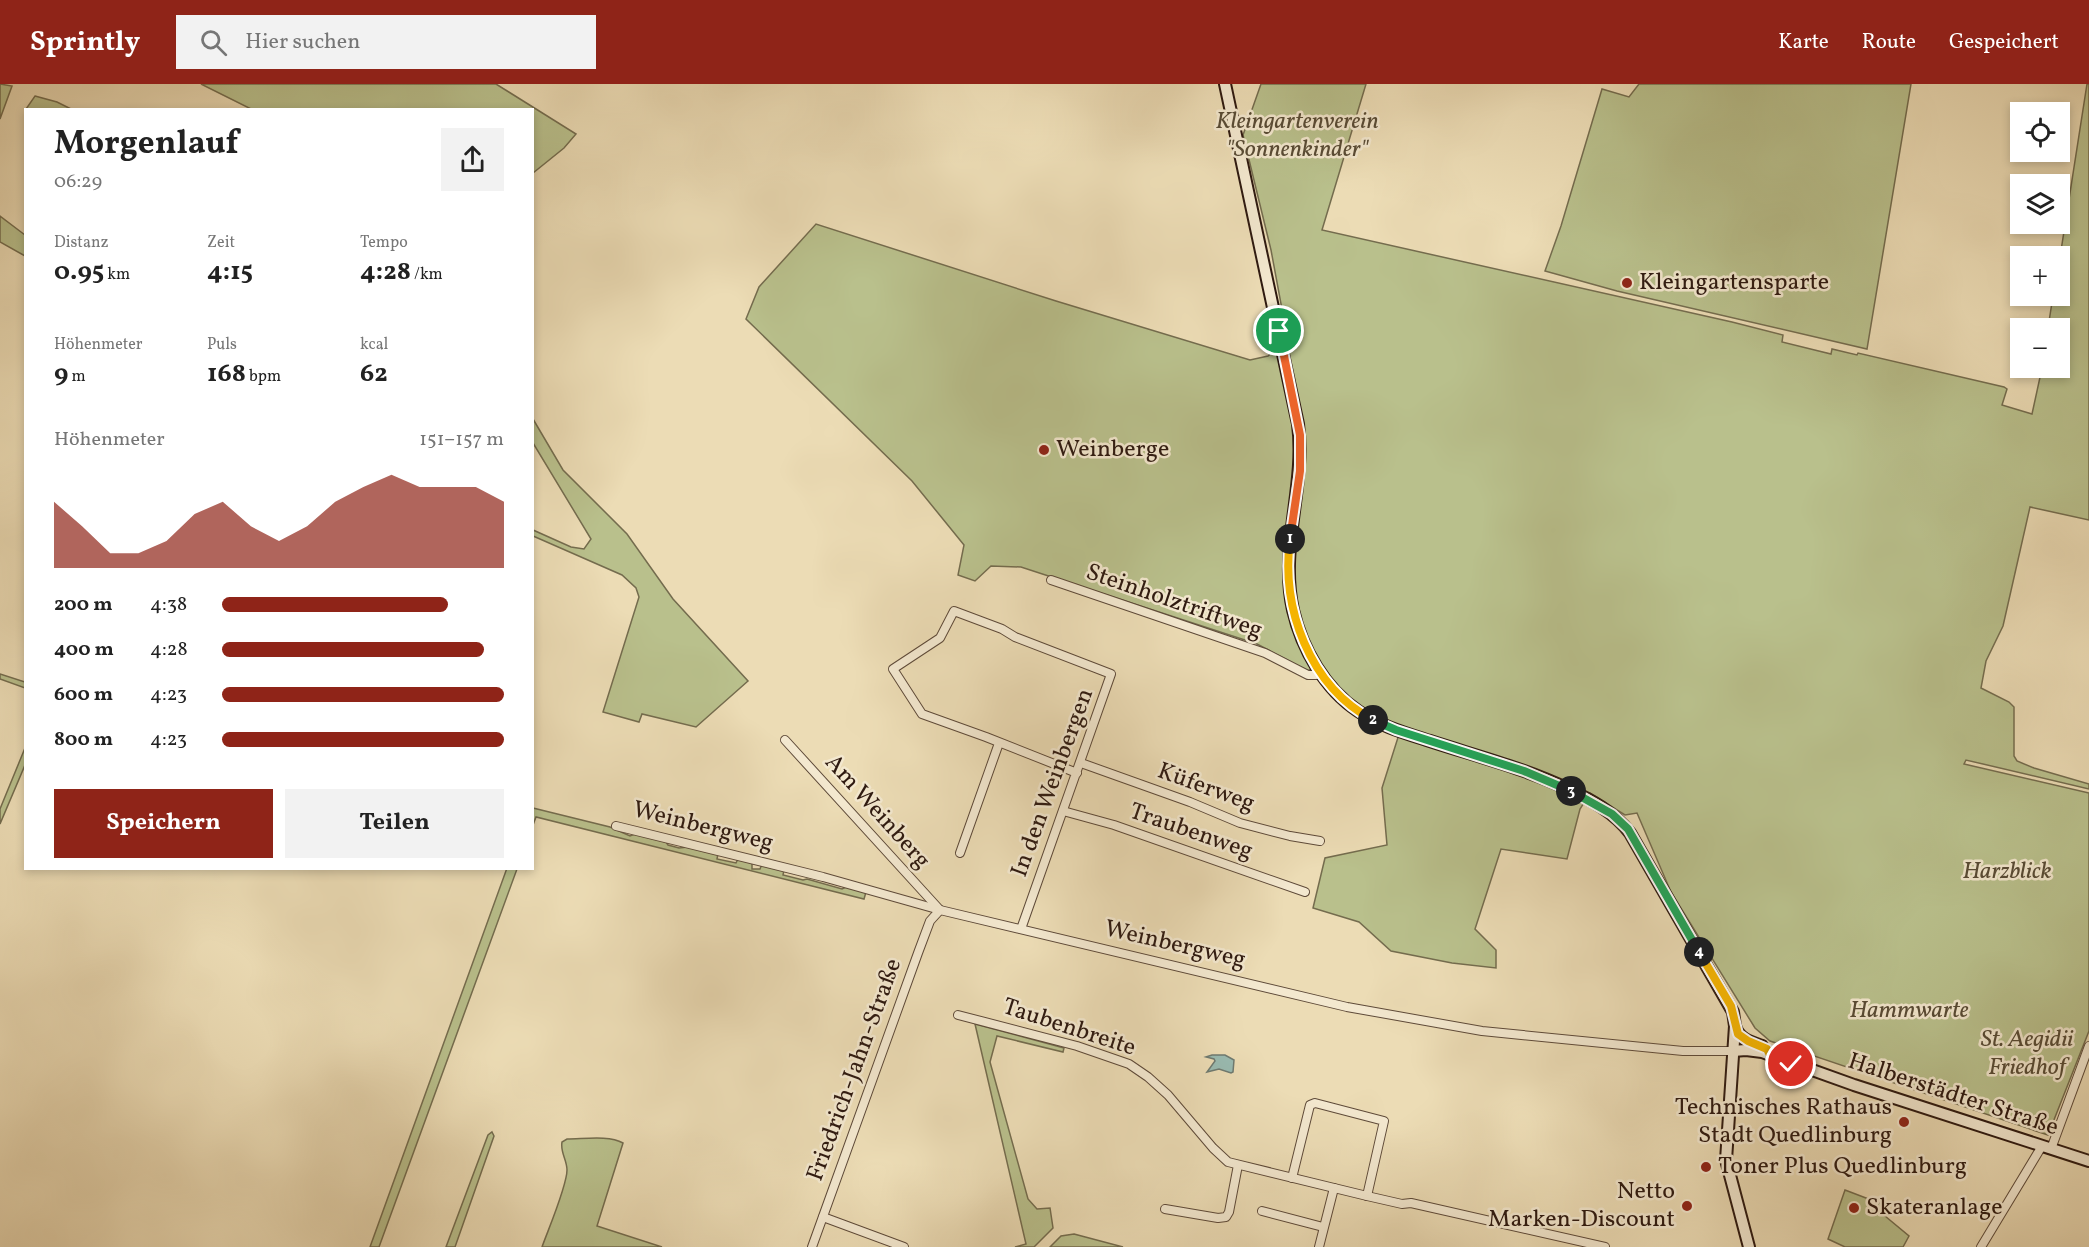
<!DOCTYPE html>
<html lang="de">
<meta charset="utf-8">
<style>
:root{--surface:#fff;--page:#f2f2f2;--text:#222;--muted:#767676;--accent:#8f2418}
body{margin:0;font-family:Vollkorn,serif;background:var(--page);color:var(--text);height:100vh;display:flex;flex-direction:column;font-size:22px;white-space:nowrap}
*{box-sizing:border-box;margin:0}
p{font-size:20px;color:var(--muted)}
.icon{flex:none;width:33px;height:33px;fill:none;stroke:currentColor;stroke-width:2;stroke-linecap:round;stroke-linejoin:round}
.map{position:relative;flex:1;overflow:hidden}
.drawer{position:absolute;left:24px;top:24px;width:510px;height:762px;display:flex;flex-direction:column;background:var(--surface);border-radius:0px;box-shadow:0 3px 9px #0003}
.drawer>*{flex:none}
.tools{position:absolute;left:2010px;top:18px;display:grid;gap:12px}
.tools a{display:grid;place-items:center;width:60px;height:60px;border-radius:0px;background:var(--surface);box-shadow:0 3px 9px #0003;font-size:30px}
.pin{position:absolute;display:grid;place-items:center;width:51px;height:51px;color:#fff;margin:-26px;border:3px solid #fff;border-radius:50%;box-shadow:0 2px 6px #0007}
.km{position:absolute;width:30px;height:30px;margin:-15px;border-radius:50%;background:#222;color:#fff;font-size:16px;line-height:30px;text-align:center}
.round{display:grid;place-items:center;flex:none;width:63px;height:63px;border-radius:0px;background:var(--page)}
.overview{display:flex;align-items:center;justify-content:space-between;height:102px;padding:0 30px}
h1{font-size:33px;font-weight:700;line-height:45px}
.figures{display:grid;grid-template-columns:repeat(3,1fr);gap:9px;height:102px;padding:6px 30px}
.figures div{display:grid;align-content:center}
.figures b{font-size:26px;font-weight:700}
.figures small{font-size:16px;font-weight:400}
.figures p{font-size:16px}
.chart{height:168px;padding:12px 30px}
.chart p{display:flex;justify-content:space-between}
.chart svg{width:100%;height:108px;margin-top:6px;fill:var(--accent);opacity:.7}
.button{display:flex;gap:12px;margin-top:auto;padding:12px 30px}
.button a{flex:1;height:69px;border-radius:0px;background:var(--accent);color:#fff;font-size:24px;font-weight:700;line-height:69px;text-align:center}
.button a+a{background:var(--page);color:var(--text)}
ul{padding:0 30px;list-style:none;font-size:20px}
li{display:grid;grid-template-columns:96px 72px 1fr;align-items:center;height:45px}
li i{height:15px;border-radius:8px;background:var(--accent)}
header{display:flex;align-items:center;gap:36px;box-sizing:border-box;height:84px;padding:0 30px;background:var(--accent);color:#fff}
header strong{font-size:28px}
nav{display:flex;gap:33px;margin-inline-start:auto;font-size:21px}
.search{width:420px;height:54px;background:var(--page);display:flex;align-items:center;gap:15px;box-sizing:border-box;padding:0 21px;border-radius:0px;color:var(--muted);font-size:22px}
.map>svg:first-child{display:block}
.green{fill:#b9c08c;stroke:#746c4e;stroke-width:1.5}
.water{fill:#99bbb2;stroke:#6e7a71;stroke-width:1.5}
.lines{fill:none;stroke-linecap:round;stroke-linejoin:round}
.street-casing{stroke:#5e4a39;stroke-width:10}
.secondary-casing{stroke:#2e1910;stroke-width:14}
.street{stroke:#f3e8cf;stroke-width:8}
.secondary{stroke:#f3e8cf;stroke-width:10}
.split-1-casing{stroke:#fff;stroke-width:12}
.split-2-casing{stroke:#fff;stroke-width:12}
.split-3-casing{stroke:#fff;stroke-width:12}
.split-4-casing{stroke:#fff;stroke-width:12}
.split-5-casing{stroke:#fff;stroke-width:12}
.split-1{stroke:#f0652b;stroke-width:8}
.split-2{stroke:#f5b400;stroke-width:8}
.split-3{stroke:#22a559;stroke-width:8}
.split-4{stroke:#22a559;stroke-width:8}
.split-5{stroke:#f5b400;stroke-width:8}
.poi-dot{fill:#8f2418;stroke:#f3e8cf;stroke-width:2}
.labels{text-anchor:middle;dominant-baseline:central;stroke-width:5;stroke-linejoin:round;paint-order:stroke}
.park-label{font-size:24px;font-style:italic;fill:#584b35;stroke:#f3e8cf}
.poi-label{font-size:24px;fill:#2e1910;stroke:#f3e8cf;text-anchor:start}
.street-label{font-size:24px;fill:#2e1910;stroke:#f3e8cf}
</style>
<header>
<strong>Sprintly</strong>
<div class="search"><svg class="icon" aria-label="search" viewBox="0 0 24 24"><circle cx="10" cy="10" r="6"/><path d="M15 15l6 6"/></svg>Hier suchen</div>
<nav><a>Karte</a><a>Route</a><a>Gespeichert</a></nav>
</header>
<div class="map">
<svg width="2089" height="1163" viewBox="0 0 2089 1163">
<rect width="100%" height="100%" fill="#ecdcb5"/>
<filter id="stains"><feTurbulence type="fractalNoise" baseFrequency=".00333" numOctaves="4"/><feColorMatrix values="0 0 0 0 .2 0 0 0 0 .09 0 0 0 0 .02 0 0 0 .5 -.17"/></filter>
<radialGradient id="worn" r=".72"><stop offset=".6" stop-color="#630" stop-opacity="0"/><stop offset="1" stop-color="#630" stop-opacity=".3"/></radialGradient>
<g class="green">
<path d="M0,0L12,2L0,35Z"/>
<path d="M201,0H496L576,50L564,64L533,89L532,26L251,25Z"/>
<path d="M1261,0H1366L1322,146L1732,238L1783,251L1782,258L1831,270L1832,265L1857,271L1858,269L2004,303L2007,305L2002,321L2032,330L2042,284H2060V244H2048L2053,212H2060V173L2087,0H2089V436L2030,423L2003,542L1986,577L1981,604L2009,618L2014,623V672L2017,677L2034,684L2089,700V705L1966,676L1964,680L2089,709V947L2048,1051L1770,957L1755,944L1671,808L1637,729L1625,731L1590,709L1580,725L1567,775L1501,765L1475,845L1496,866V884L1452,879L1391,867L1359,838L1313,824L1325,774L1387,761L1382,704L1401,644L1377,634L1342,610L1319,580L1308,587L1257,560L1021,483L991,482L975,497L958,491L964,461L912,397L746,235L759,203L816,140L1056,217L1250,276L1268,272L1298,246L1294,238L1284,236L1271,166L1243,51Z"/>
<path d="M1639,0H1911L1867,265L1617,207L1545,187L1561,142L1602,5L1629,13Z"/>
<path d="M35,12L57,18L71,25H26Z"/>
<path d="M0,132L25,151V172L0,158Z"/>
<path d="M533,335L563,386L627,450L673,515L748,597L696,643L642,630L639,638L603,628L639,513L636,504L622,491L533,452V446L571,463L584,465L591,455L533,359Z"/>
<path d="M0,590L25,598V604L0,595Z"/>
<path d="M25,664V681L0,740V725Z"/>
<path d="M533,724L610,743L630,752L635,750L666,758L668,761L679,764L688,763L718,770L717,775L736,779L738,775L752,779V785H760L762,780L784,786L783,791L803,796L807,795L842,805L846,803L866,808L864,815L536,733L533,741Z"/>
<path d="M507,784L517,785L379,1163H370Z"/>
<path d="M975,940L1064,964L1063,968L997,952L990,978L1028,1115L1037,1125L1050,1124L1053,1144L1034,1163H1015L1026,1160Z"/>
<path d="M492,1048L494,1052L455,1163H446L488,1051Z"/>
<path d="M567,1055C584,1055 609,1051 623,1059L597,1142L662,1163H542C548,1146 567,1102 567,1086C567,1076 560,1068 562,1058Z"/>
<path d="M1845,1106L1887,1122L1885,1132L1909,1152L1903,1163H1845L1828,1155Z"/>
<path d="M1074,1150L1123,1163H1050L1061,1152Z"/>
</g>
<path class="water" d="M1212,971H1225L1234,976L1233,988L1231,989L1219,985L1207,988L1215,977L1214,975L1206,973Z"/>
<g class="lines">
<defs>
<g id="street">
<path d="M1051,496L1265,569L1308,591H1316"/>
<path d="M785,656L939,825"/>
<path d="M1081,679L1190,718L1240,739L1290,752L1320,757"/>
<path d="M1063,727L1114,741L1305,808"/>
<path d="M616,742L823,793L940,826L1347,923L1482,947L1683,967H1733"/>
<path d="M960,769L999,659"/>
<path d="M1021,845L1111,590L1015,553L1002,545L954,527L940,554L893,585L922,630L986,653L1077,689"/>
<path d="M958,931L1077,962L1129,980L1148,993L1168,1011L1213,1064L1228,1078L1367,1112L1402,1120L1411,1119L1605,1163"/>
<path d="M2051,1065L2089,962"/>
<path d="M1292,1094L1310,1021L1315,1019L1384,1037L1367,1112"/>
<path d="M1165,1125L1218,1134L1226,1133L1229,1128L1238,1081"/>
<path d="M1262,1127L1323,1143"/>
<path d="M823,1133L904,1163"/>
<path d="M812,1163L918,869L930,837L940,826"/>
<path d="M1319,1163L1334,1104"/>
<path d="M1981,1163L2042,1062"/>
</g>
<g id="secondary">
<path d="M1225,0L1298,340C1306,402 1279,464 1293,526C1302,565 1325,605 1358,627C1380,642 1405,649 1430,657C1476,672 1524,684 1568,705C1591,716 1614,728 1630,749L1733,928L1735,942L1726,1076L1749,1163"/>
<path d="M1735,942C1739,955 1750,958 1762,962"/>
<path d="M1733,967L1746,966L1762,968L1854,1001L2089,1077"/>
</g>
</defs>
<use href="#street" class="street-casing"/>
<use href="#secondary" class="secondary-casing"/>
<use href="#street" class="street"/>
<use href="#secondary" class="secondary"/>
</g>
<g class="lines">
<defs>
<path id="split-1" d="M1279,247L1300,351V387L1290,455"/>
<path id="split-2" d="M1290,455C1281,524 1309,602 1373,636"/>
<path id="split-3" d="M1373,636L1396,646L1524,687L1571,707"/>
<path id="split-4" d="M1571,707L1612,730L1628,745L1699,868"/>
<path id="split-5" d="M1699,868L1731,922L1738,950L1748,957L1767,965L1770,971L1791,980"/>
</defs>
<use href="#split-1" class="split-1-casing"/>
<use href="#split-2" class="split-2-casing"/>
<use href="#split-3" class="split-3-casing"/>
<use href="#split-4" class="split-4-casing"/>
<use href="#split-5" class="split-5-casing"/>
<use href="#split-1" class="split-1"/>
<use href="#split-2" class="split-2"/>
<use href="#split-3" class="split-3"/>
<use href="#split-4" class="split-4"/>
<use href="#split-5" class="split-5"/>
</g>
<g class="poi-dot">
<circle cx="1627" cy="199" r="6"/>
<circle cx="1044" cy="366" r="6"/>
<circle cx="1904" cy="1038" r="6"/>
<circle cx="1706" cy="1083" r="6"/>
<circle cx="1687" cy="1122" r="6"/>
<circle cx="1854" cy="1124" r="6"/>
</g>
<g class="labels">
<g class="park-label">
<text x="1297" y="38">Kleingartenverein<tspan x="1297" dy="28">"Sonnenkinder"</tspan></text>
<text x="2007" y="788">Harzblick</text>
<text x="1909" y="927">Hammwarte</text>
<text x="2027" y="956">St. Aegidii<tspan x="2027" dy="28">Friedhof</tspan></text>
</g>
<g class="poi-label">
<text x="1639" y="199">Kleingartensparte</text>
<text x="1056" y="366">Weinberge</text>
<text x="1892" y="1024" text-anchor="end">Technisches Rathaus<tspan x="1892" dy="28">Stadt Quedlinburg</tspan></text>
<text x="1718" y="1083">Toner Plus Quedlinburg</text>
<text x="1675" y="1108" text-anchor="end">Netto<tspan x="1675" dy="28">Marken-Discount</tspan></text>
<text x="1866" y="1124">Skateranlage</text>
</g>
<g class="street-label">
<text transform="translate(1174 518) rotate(19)">Steinholztriftweg</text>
<text transform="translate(1053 699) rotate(-70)">In den Weinbergen</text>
<text transform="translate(1206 704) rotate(20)">Küferweg</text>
<text transform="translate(877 728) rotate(48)">Am Weinberg</text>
<text transform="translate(703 743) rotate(14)">Weinbergweg</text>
<text transform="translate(1191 748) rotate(19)">Traubenweg</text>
<text transform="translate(1175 861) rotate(13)">Weinbergweg</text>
<text transform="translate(1069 944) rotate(18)">Taubenbreite</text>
<text transform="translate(855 986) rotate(-70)">Friedrich-Jahn-Straße</text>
<text transform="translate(1953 1011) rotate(18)">Halberstädter Straße</text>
</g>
</g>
<rect width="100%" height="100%" filter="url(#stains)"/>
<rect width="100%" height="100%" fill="url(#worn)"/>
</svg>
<div class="tools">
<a><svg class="icon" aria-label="locate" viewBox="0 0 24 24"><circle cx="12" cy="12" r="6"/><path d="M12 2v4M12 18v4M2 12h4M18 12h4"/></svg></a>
<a><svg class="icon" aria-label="layers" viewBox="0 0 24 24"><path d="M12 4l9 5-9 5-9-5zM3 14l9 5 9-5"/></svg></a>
<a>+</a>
<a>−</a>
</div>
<div class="pin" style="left:1279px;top:247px;background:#1e9e55"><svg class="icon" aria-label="arrive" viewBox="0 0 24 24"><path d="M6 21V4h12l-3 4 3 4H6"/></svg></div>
<div class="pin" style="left:1791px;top:980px;background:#d93025"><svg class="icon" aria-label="check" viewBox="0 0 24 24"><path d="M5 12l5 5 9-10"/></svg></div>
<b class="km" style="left:1290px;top:455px">1</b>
<b class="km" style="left:1373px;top:636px">2</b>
<b class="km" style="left:1571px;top:707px">3</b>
<b class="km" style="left:1699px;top:868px">4</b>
<section class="drawer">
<div class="overview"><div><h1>Morgenlauf</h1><p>06:29</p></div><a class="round"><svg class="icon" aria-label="share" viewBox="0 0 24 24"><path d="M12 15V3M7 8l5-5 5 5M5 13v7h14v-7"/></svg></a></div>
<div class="figures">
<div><p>Distanz</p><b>0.95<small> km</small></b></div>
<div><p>Zeit</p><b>4:15</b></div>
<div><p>Tempo</p><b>4:28<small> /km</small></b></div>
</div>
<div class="figures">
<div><p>Höhenmeter</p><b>9<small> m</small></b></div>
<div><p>Puls</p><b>168<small> bpm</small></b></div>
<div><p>kcal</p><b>62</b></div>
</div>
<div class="chart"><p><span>Höhenmeter</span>151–157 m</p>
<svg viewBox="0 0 160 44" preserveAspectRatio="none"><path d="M0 44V17L10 27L20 38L30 38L40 33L50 22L60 17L70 27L80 33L90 27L100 17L110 11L120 6L130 11L140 11L150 11L160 17V44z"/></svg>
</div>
<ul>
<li><b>200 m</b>4:38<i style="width:80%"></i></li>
<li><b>400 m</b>4:28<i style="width:93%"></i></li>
<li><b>600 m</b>4:23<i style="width:100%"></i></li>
<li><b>800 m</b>4:23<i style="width:100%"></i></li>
</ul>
<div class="button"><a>Speichern</a><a>Teilen</a></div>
</section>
</div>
